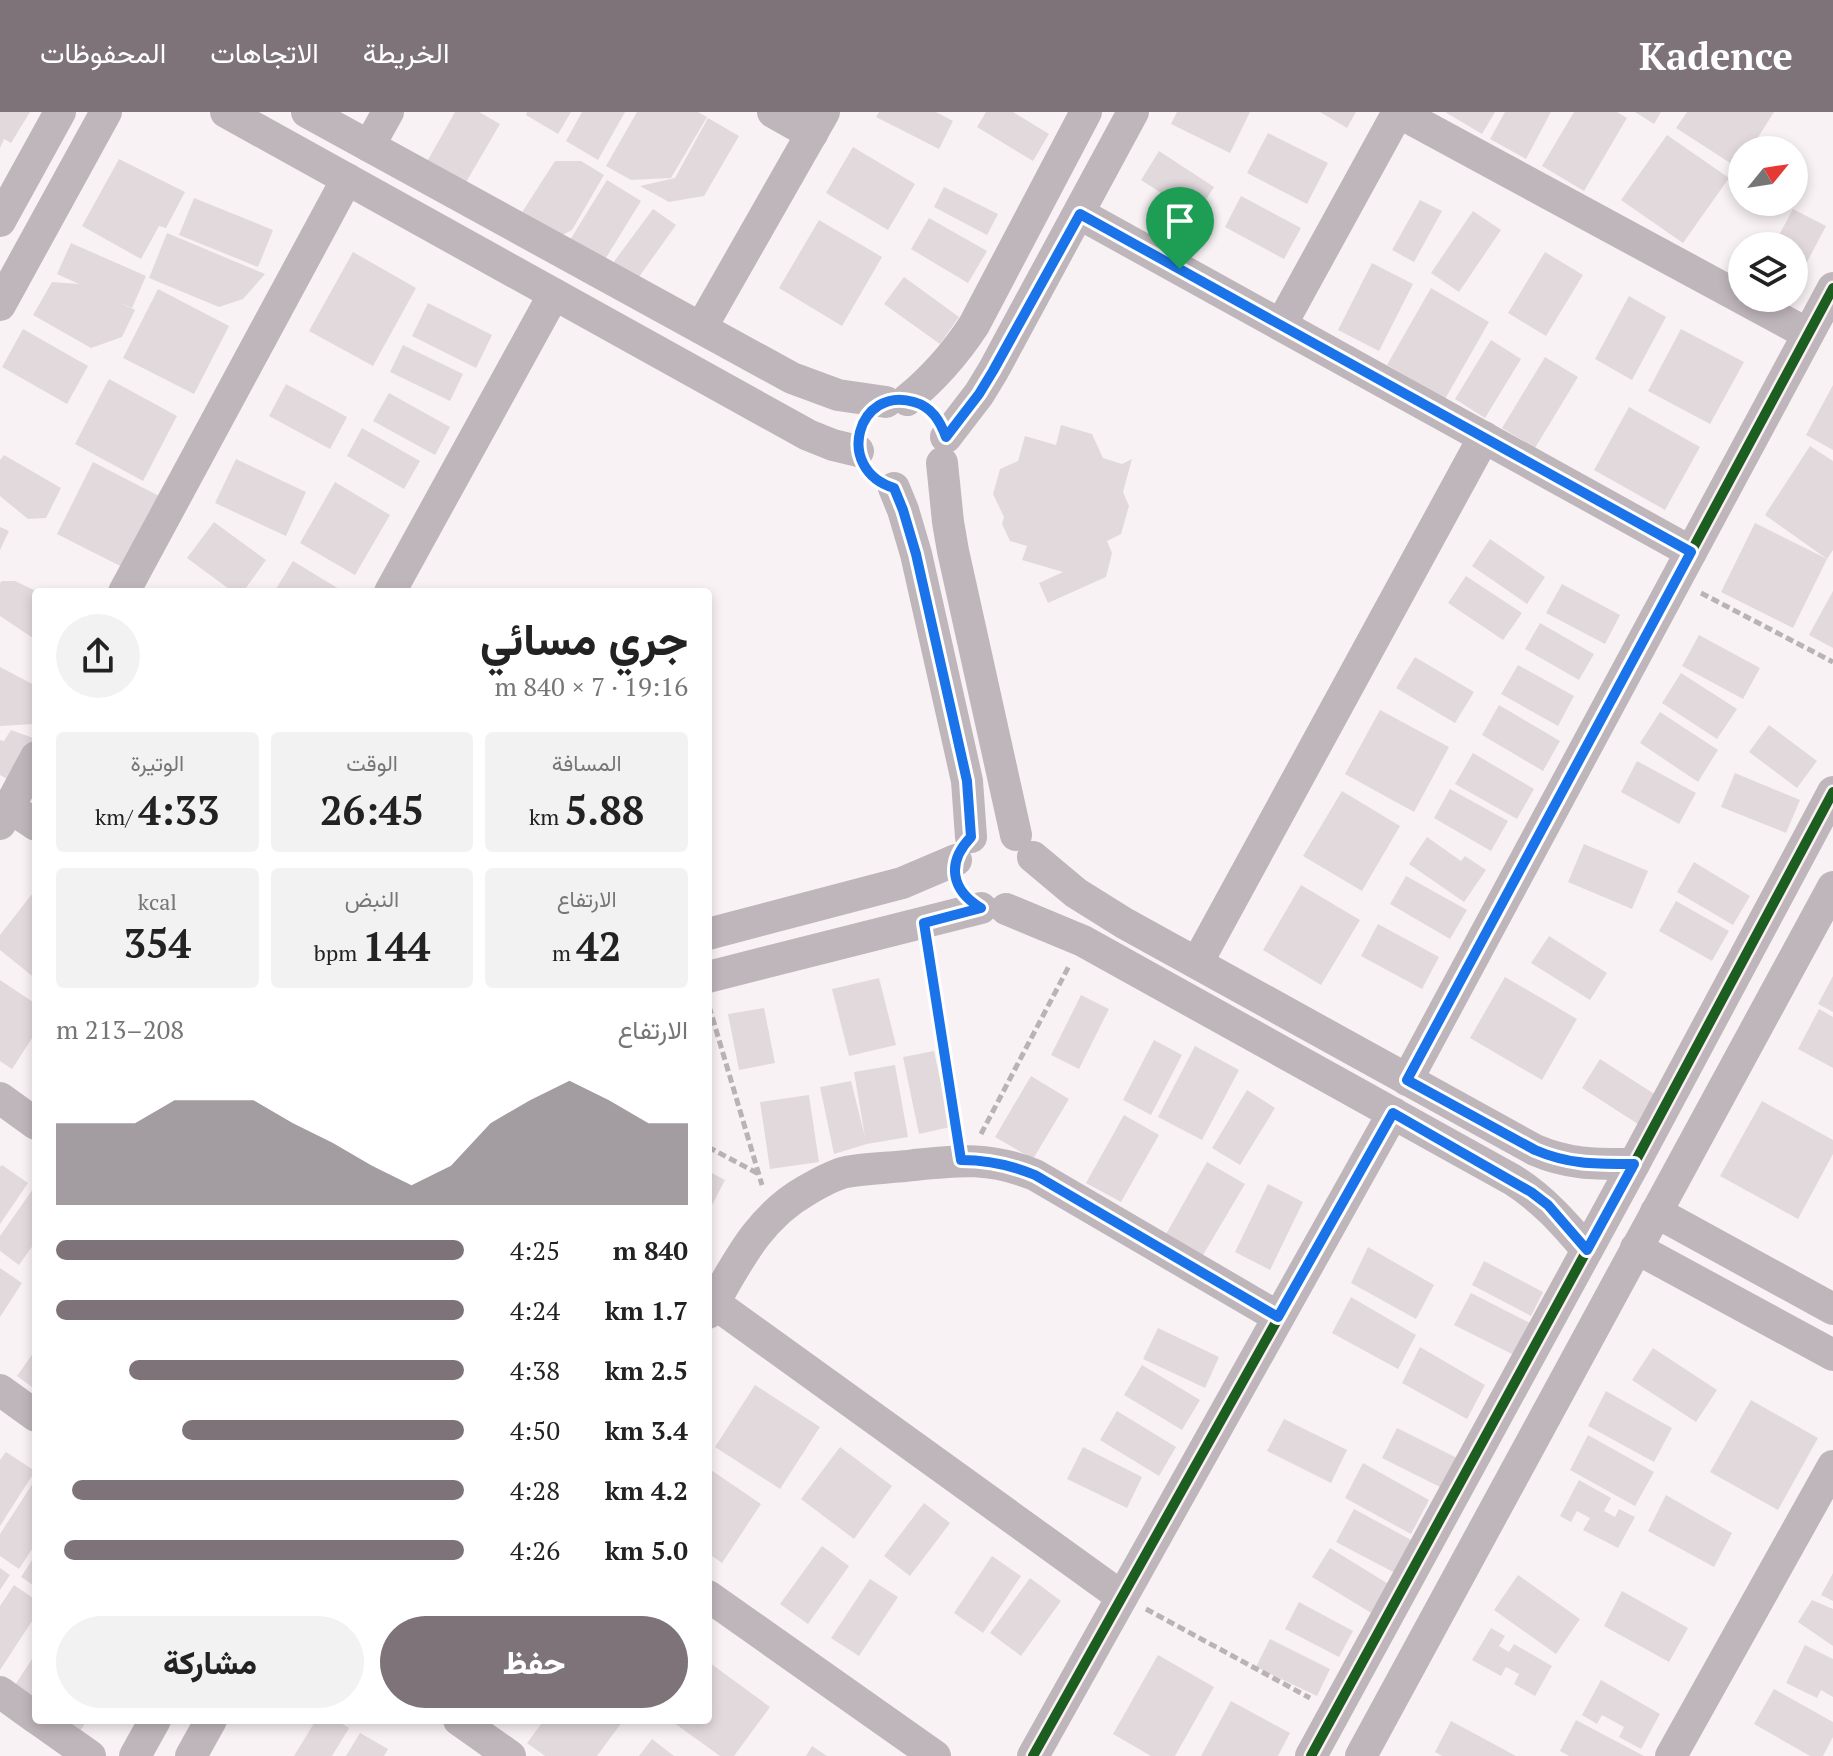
<!DOCTYPE html>
<html lang="ar">
<meta charset="utf-8">
<style>
:root{--surface:#fff;--page:#f2f2f2;--text:#222;--muted:#767676;--accent:#7d7378}
body{margin:0;font-family:"PT Serif",Vazirmatn,serif;background:var(--page);color:var(--text);direction:rtl;height:100vh;display:flex;flex-direction:column;font-size:30px;white-space:nowrap}
*{box-sizing:border-box;margin:0}
p{font-size:26px;color:var(--muted)}
.icon{flex:none;width:44px;height:44px;fill:none;stroke:currentColor;stroke-width:2;stroke-linecap:round;stroke-linejoin:round}
.map{position:relative;flex:1;overflow:hidden;direction:ltr}
.details{position:absolute;left:32px;top:476px;width:680px;height:1136px;display:flex;flex-direction:column;background:var(--surface);border-radius:8px;box-shadow:0 4px 12px #0003;direction:rtl}
.details>*{flex:none}
.needle{width:52px;rotate:60deg}
.tools{position:absolute;left:1728px;top:24px;display:grid;gap:16px}
.tools a{display:grid;place-items:center;width:80px;height:80px;border-radius:50%;background:var(--surface);box-shadow:0 4px 12px #0003;font-size:40px}
.pin{position:absolute;display:grid;place-items:center;width:68px;height:68px;color:#fff;margin:-82px -34px;border-radius:50% 50% 50% 0;rotate:-45deg;box-shadow:0 0 8px #0007}
.pin .icon{rotate:45deg}
.round{display:grid;place-items:center;flex:none;width:84px;height:84px;border-radius:42px;background:var(--page)}
.head{display:flex;align-items:center;justify-content:space-between;height:136px;padding:0 24px}
h1{font-size:44px;font-weight:800;line-height:60px}
.metrics{display:grid;grid-template-columns:repeat(3,1fr);gap:12px;height:136px;padding:8px 24px}
.metrics div{display:grid;align-content:center;border-radius:8px;background:var(--page);text-align:center}
.metrics b{font-size:40px;font-weight:800}
.metrics small{font-size:22px;font-weight:400}
.metrics p{font-size:22px}
.chart{height:224px;padding:16px 24px}
.chart p{display:flex;justify-content:space-between}
.chart svg{width:100%;height:144px;margin-top:8px;fill:var(--accent);opacity:.7}
.cta{display:flex;gap:16px;margin-top:auto;padding:16px 24px}
.cta a{flex:1;height:92px;border-radius:48px;background:var(--accent);color:#fff;font-size:32px;font-weight:800;line-height:92px;text-align:center}
.cta a+a{background:var(--page);color:var(--text)}
ul{padding:0 24px;list-style:none;font-size:26px}
li{display:grid;grid-template-columns:128px 96px 1fr;align-items:center;height:60px}
li i{height:20px;border-radius:10px;background:var(--accent)}
header{display:flex;align-items:center;gap:48px;box-sizing:border-box;height:112px;padding:0 40px;background:var(--accent);color:#fff}
header strong{font-size:38px}
nav{display:flex;gap:44px;margin-inline-start:auto;font-size:28px}
.map>svg:first-child{display:block}
.building{fill:#e2d9dd}
.lines{fill:none;stroke-linecap:round;stroke-linejoin:round}
.path{stroke:#bab3b6;stroke-width:5;stroke-dasharray:8 4;stroke-linecap:butt}
.street{stroke:#bfb6bb;stroke-width:32}
.cycleway-casing{stroke:#fceff5;stroke-width:15}
.cycleway{stroke:#1b5e20;stroke-width:10}
.route-casing{stroke:#fff;stroke-width:16}
.route{stroke:#1a73e8;stroke-width:10}
</style>
<header>
<strong>Kadence</strong>
<nav><a>الخريطة</a><a>الاتجاهات</a><a>المحفوظات</a></nav>
</header>
<div class="map">
<svg width="1833" height="1644" viewBox="0 0 1833 1644">
<rect width="100%" height="100%" fill="#f9f2f5"/>
<g class="building">
<path d="M0,0H30L11,31L4,27L0,36Z"/>
<path d="M455,0H479L500,12L462,77L424,55Z"/>
<path d="M527,0H571L558,22L526,3Z"/>
<path d="M582,0H625L598,48L566,29Z"/>
<path d="M637,0H698L707,5L671,66L631,68L606,54Z"/>
<path d="M879,0H936L953,9L939,37L876,5Z"/>
<path d="M986,0H1013L1049,22L1033,49L977,15Z"/>
<path d="M1177,0H1250L1230,41L1171,12Z"/>
<path d="M1320,0H1356L1347,16Z"/>
<path d="M1445,0H1495L1482,22Z"/>
<path d="M1505,0H1551L1526,47L1490,27Z"/>
<path d="M1574,0H1617L1627,6L1584,79L1542,54Z"/>
<path d="M1635,0H1661L1654,12Z"/>
<path d="M1687,0H1774L1750,38H1742V50L1738,56L1676,16Z"/>
<path d="M708,6L739,24L704,84L669,90L640,74L675,66Z"/>
<path d="M1268,21L1328,51L1307,92L1247,61Z"/>
<path d="M1667,23L1729,66L1683,131L1621,88Z"/>
<path d="M853,35L915,72L888,118L826,81Z"/>
<path d="M1159,39L1214,75L1196,103L1141,68Z"/>
<path d="M119,47L185,80L166,116L159,114L141,147L82,114Z"/>
<path d="M555,49H581L604,63L572,118L553,128L519,105Z"/>
<path d="M607,68L641,89L604,149L570,128Z"/>
<path d="M944,75L998,102L987,123L934,95Z"/>
<path d="M1241,84L1301,116L1284,147L1225,115Z"/>
<path d="M194,86L273,118L258,155L179,123Z"/>
<path d="M1420,88L1442,99L1414,150L1392,138Z"/>
<path d="M653,97L676,113L636,169L613,151Z"/>
<path d="M1793,97L1826,114L1794,175V134H1773Z"/>
<path d="M1473,99L1501,118L1459,180L1431,161Z"/>
<path d="M929,106L987,139L968,171L911,137Z"/>
<path d="M819,108L882,145L842,214L779,176Z"/>
<path d="M167,121L265,162L243,187L219,195L149,166Z"/>
<path d="M71,131L146,164L132,196L118,190L135,198L122,225L91,236L33,203L52,170L79,172L57,162Z"/>
<path d="M353,140L416,176L373,254L309,219Z"/>
<path d="M1545,140L1583,163L1546,224L1508,201Z"/>
<path d="M1372,151L1413,172L1379,239L1338,218Z"/>
<path d="M904,165L959,205L940,232L884,192Z"/>
<path d="M1431,176L1489,210L1445,287L1387,253Z"/>
<path d="M158,177L229,214L194,282L123,246Z"/>
<path d="M1629,184L1666,205L1632,268L1595,247Z"/>
<path d="M428,191L492,223L476,256L412,224Z"/>
<path d="M23,217L88,254L67,292L2,255Z"/>
<path d="M1681,217L1744,250L1710,312L1648,279Z"/>
<path d="M1491,228L1521,247L1485,306L1455,287Z"/>
<path d="M403,233L463,262L450,289L390,260Z"/>
<path d="M1545,245L1578,265L1535,336L1502,316Z"/>
<path d="M109,267L177,304L143,369L75,332Z"/>
<path d="M286,272L347,305L330,337L269,304Z"/>
<path d="M1833,273V338L1806,323Z"/>
<path d="M389,281L450,315L435,343L373,309Z"/>
<path d="M1629,295L1700,335L1665,398L1594,358Z"/>
<path d="M1061,313L1092,322L1103,346L1122,352L1132,347L1123,380L1129,394L1121,422L1107,429L1112,441L1106,465L1048,491L1039,471L1063,460L1022,448L1027,434L1010,429L1002,412L1004,405L993,382L1000,357L1018,349L1025,324L1056,333Z"/>
<path d="M362,316L420,349L404,377L347,344Z"/>
<path d="M1810,334L1833,349V438L1827,447L1765,403Z"/>
<path d="M4,343L61,376L46,406L28,407L0,384V348Z"/>
<path d="M236,347L306,380L286,424L215,391Z"/>
<path d="M93,350L165,387L130,459L57,422Z"/>
<path d="M335,370L390,403L355,463L300,431Z"/>
<path d="M214,410L266,448L243,480H233L187,446Z"/>
<path d="M1755,411L1827,447L1793,516L1721,480Z"/>
<path d="M0,415L9,419L0,438Z"/>
<path d="M1490,427L1545,465L1527,492L1472,454Z"/>
<path d="M293,449L344,480H274Z"/>
<path d="M1466,464L1522,501L1503,528L1448,491Z"/>
<path d="M2,469H15L36,479V528L0,504V471Z"/>
<path d="M1562,472L1620,503L1605,532L1546,501Z"/>
<path d="M1833,479V536L1809,523Z"/>
<path d="M1540,511L1594,542L1579,568L1525,537Z"/>
<path d="M1699,523L1760,556L1743,587L1682,554Z"/>
<path d="M1415,545L1474,580L1455,611L1396,576Z"/>
<path d="M1518,553L1574,584L1558,614L1501,582Z"/>
<path d="M0,555L36,574V607L34,612L0,614Z"/>
<path d="M1681,561L1737,597L1717,627L1662,591Z"/>
<path d="M1499,593L1560,629L1543,659L1482,623Z"/>
<path d="M1380,598L1449,635L1414,700L1345,662Z"/>
<path d="M1660,600L1718,638L1698,670L1640,631Z"/>
<path d="M1769,613L1817,649L1797,676L1749,640Z"/>
<path d="M11,618L36,627V631L12,670L0,663V628L4,629Z"/>
<path d="M1473,641L1534,677L1517,707L1455,672Z"/>
<path d="M1637,649L1696,681L1679,712L1621,680Z"/>
<path d="M1735,661L1800,688L1786,721L1721,695Z"/>
<path d="M1450,677L1508,709L1491,739L1434,706Z"/>
<path d="M1342,679L1400,714L1362,779L1303,744Z"/>
<path d="M1427,725L1461,749L1465,744L1486,758L1464,790L1409,752Z"/>
<path d="M1584,732L1648,759L1632,797L1568,770Z"/>
<path d="M1694,750L1750,784L1733,813L1677,780Z"/>
<path d="M1406,764L1467,798L1450,827L1390,792Z"/>
<path d="M1301,773L1360,808L1321,873L1263,838Z"/>
<path d="M36,777V867L0,838V823Z"/>
<path d="M1676,789L1729,819L1712,849L1659,819Z"/>
<path d="M1378,812L1439,845L1422,877L1361,844Z"/>
<path d="M1549,824L1607,861L1590,888L1531,851Z"/>
<path d="M1833,864V900L1818,892Z"/>
<path d="M1505,865L1577,907L1542,968L1470,926Z"/>
<path d="M879,866L896,933L849,944L832,877Z"/>
<path d="M0,868L36,892V920L12,957L0,949Z"/>
<path d="M1081,883L1109,897L1079,957L1051,943Z"/>
<path d="M764,896L775,951L739,958L728,902Z"/>
<path d="M1819,897L1833,905V956L1798,937Z"/>
<path d="M1154,928L1182,943L1151,1003L1123,988Z"/>
<path d="M1195,934L1239,958L1202,1028L1158,1005Z"/>
<path d="M934,939L950,1015L919,1022L903,945Z"/>
<path d="M1600,947L1659,985L1641,1014L1582,976Z"/>
<path d="M895,953L908,1025L867,1032L834,1042L820,975L851,969L865,1025L854,960Z"/>
<path d="M1031,964L1069,987L1033,1047L995,1025Z"/>
<path d="M1247,978L1275,996L1240,1053L1212,1036Z"/>
<path d="M809,983L819,1050L770,1057L760,990Z"/>
<path d="M1762,989L1833,1028V1042L1798,1107L1720,1064Z"/>
<path d="M1124,1003L1159,1023L1121,1090L1086,1071Z"/>
<path d="M1207,1050L1245,1072L1203,1143L1166,1122Z"/>
<path d="M2,1053L28,1071L0,1112V1055Z"/>
<path d="M708,1059L725,1068L708,1101Z"/>
<path d="M1268,1072L1303,1090L1270,1158L1235,1140Z"/>
<path d="M33,1077L36,1079V1129L19,1153L0,1139V1124Z"/>
<path d="M1368,1135L1434,1173L1416,1207L1351,1171Z"/>
<path d="M1484,1149L1543,1180L1531,1204L1472,1173Z"/>
<path d="M0,1156L22,1171L0,1205Z"/>
<path d="M1471,1181L1534,1213L1518,1245L1454,1213Z"/>
<path d="M1351,1185L1416,1223L1398,1257L1332,1221Z"/>
<path d="M1158,1216L1219,1245L1205,1276L1143,1247Z"/>
<path d="M1420,1235L1485,1273L1467,1307L1402,1271Z"/>
<path d="M1653,1236L1717,1278L1696,1310L1632,1268Z"/>
<path d="M36,1237V1278L17,1264Z"/>
<path d="M1142,1253L1200,1288L1182,1318L1124,1283Z"/>
<path d="M755,1273L820,1315L780,1377L715,1335Z"/>
<path d="M1606,1279L1672,1316L1654,1350L1588,1314Z"/>
<path d="M1751,1288L1818,1326L1778,1398L1710,1360Z"/>
<path d="M1117,1299L1176,1335L1159,1364L1100,1328Z"/>
<path d="M1284,1307L1347,1338L1331,1371L1267,1339Z"/>
<path d="M1397,1316L1459,1347L1444,1377L1382,1346Z"/>
<path d="M1588,1323L1654,1360L1635,1394L1570,1358Z"/>
<path d="M840,1335L892,1374L854,1427L801,1387Z"/>
<path d="M1083,1335L1142,1365L1127,1396L1067,1367Z"/>
<path d="M6,1340L35,1359L0,1414V1348Z"/>
<path d="M1363,1351L1429,1388L1411,1422L1345,1386Z"/>
<path d="M708,1356L761,1392L722,1451L708,1441Z"/>
<path d="M1579,1368L1611,1386L1604,1399L1615,1405L1619,1397L1635,1405L1618,1436L1583,1418L1590,1406L1577,1399L1571,1410L1560,1404Z"/>
<path d="M33,1371L36,1373V1431L19,1457L0,1444V1422Z"/>
<path d="M1666,1383L1732,1421L1714,1455L1648,1419Z"/>
<path d="M924,1391L950,1411L910,1464L884,1444Z"/>
<path d="M1354,1397L1413,1429L1395,1461L1336,1430Z"/>
<path d="M822,1434L849,1454L808,1512L780,1492Z"/>
<path d="M1330,1436L1390,1473L1373,1502L1312,1465Z"/>
<path d="M36,1442V1475L21,1465Z"/>
<path d="M992,1444L1021,1464L983,1521L954,1501Z"/>
<path d="M0,1456L10,1463L0,1478Z"/>
<path d="M1833,1461V1489L1821,1483Z"/>
<path d="M1518,1463L1580,1507L1556,1542L1494,1498Z"/>
<path d="M1030,1466L1061,1489L1021,1544L990,1521Z"/>
<path d="M870,1467L898,1485L859,1544L831,1526Z"/>
<path d="M14,1473L36,1488V1503L0,1558V1494Z"/>
<path d="M1622,1479L1688,1516L1669,1550L1604,1514Z"/>
<path d="M1812,1488L1833,1497V1534L1798,1510Z"/>
<path d="M1299,1490L1353,1519L1339,1545L1285,1517Z"/>
<path d="M1491,1516L1505,1524L1499,1534L1509,1540L1514,1532L1552,1554L1535,1584L1514,1572L1519,1562L1506,1555L1501,1564L1472,1548Z"/>
<path d="M1270,1527L1330,1557L1317,1584L1256,1555Z"/>
<path d="M1805,1533L1833,1547V1585L1821,1578L1817,1586L1786,1571Z"/>
<path d="M36,1541V1586L15,1573Z"/>
<path d="M1158,1543L1214,1575L1175,1644H1151L1113,1622Z"/>
<path d="M710,1551L770,1595L734,1644H720L670,1608H708V1553Z"/>
<path d="M1601,1568L1660,1602L1641,1637L1619,1625L1624,1615L1602,1603L1597,1612L1582,1603Z"/>
<path d="M1774,1577L1833,1610V1625L1823,1644H1810L1754,1612Z"/>
<path d="M1231,1589L1290,1621L1278,1644H1201Z"/>
<path d="M66,1608H87L81,1618Z"/>
<path d="M316,1608H336L349,1616L332,1644H294Z"/>
<path d="M544,1608H619L622,1610L597,1644H545L527,1631Z"/>
<path d="M1576,1608L1644,1644H1569L1560,1639Z"/>
<path d="M1451,1609L1516,1644H1442L1435,1640Z"/>
<path d="M360,1621L388,1637L384,1644H346Z"/>
<path d="M652,1627L674,1644H639Z"/>
<path d="M812,1634L827,1644H806Z"/>
</g>
<g class="lines">
<g class="path">
<path d="M1701,481L1833,550"/>
<path d="M928,839L956,1019"/>
<path d="M709,894L762,1073"/>
<path d="M981,1022L1069,854"/>
<path d="M708,1035L759,1062"/>
<path d="M1146,1497L1310,1586"/>
</g>
<g class="street">
<path d="M226,0L808,323L833,333L858,339"/>
<path d="M307,0L792,266L838,283L886,290"/>
<path d="M773,0L812,22"/>
<path d="M1398,0L1808,222"/>
<path d="M369,34L388,0"/>
<path d="M1080,102L1691,440"/>
<path d="M0,109L60,0"/>
<path d="M0,193L106,0"/>
<path d="M1281,213L1398,0"/>
<path d="M701,216L824,0"/>
<path d="M907,288C934,266 955,242 974,213L1086,0"/>
<path d="M946,325L979,282L993,259L1133,0"/>
<path d="M942,351L948,410L953,439L1016,723"/>
<path d="M894,376L903,398L916,442L961,642L967,669L971,725"/>
<path d="M124,480L347,67"/>
<path d="M390,480L554,182"/>
<path d="M9,695L36,713"/>
<path d="M0,712L36,645"/>
<path d="M1033,745L1076,781L1124,811L1535,1038C1570,1053 1597,1052 1634,1052"/>
<path d="M1006,797L1083,829L1513,1068C1543,1087 1564,1111 1587,1138"/>
<path d="M708,822L902,771L956,748"/>
<path d="M1197,851L1484,325"/>
<path d="M708,865L981,796"/>
<path d="M1407,968L1833,176"/>
<path d="M0,986L36,1012"/>
<path d="M1656,1100L1833,1197"/>
<path d="M1636,1136L1833,1243"/>
<path d="M714,1191L1122,1485"/>
<path d="M708,1201C736,1153 757,1106 807,1078C819,1071 833,1063 846,1060C868,1056 892,1056 914,1053C961,1048 990,1045 1035,1063L1278,1205"/>
<path d="M0,1278L36,1304"/>
<path d="M708,1484L935,1644"/>
<path d="M0,1580L36,1606"/>
<path d="M39,1608L90,1644"/>
<path d="M459,1608L510,1644"/>
<path d="M135,1644L155,1608"/>
<path d="M191,1644L211,1608"/>
<path d="M1033,1644L1393,1001"/>
<path d="M1311,1644L1634,1052L1833,680"/>
<path d="M1361,1644L1833,775"/>
<path d="M1671,1644L1833,1354"/>
</g>
<defs>
<g id="cycleway">
<path d="M1407,968L1833,176"/>
<path d="M1033,1644L1393,1001"/>
<path d="M1311,1644L1634,1052L1833,680"/>
</g>
</defs>
<use href="#cycleway" class="cycleway-casing"/>
<use href="#cycleway" class="cycleway"/>
</g>
<g class="lines">
<defs>
<path id="route" d="M1080,102L1691,440L1407,968L1535,1038C1570,1053 1597,1052 1634,1052L1587,1138L1548,1093L1531,1080L1393,1001L1278,1205L1035,1063C1011,1053 987,1048 961,1048L924,811L981,796C951,778 946,751 971,725L967,669L961,642L916,442L903,398L894,376C833,357 858,273 914,290C932,295 940,309 946,325L979,282L993,259Z"/>
</defs>
<use href="#route" class="route-casing"/>
<use href="#route" class="route"/>
</g>
</svg>
<div class="tools">
<a><svg class="needle" viewBox="-14 -14 28 28"><path d="M0-13l5 13h-10z" fill="#e53935"/><path d="M0 13l5-13h-10z" fill="#767676"/></svg></a>
<a><svg class="icon" aria-label="layers" viewBox="0 0 24 24"><path d="M12 4l9 5-9 5-9-5zM3 14l9 5 9-5"/></svg></a>
</div>
<div class="pin" style="left:1180px;top:157px;background:#1e9e55"><svg class="icon" aria-label="arrive" viewBox="0 0 24 24"><path d="M6 21V4h12l-3 4 3 4H6"/></svg></div>
<section class="details">
<div class="head"><div><h1>جري مسائي</h1><p>19:16 · 7 × 840 m</p></div><a class="round"><svg class="icon" aria-label="share" viewBox="0 0 24 24"><path d="M12 15V3M7 8l5-5 5 5M5 13v7h14v-7"/></svg></a></div>
<div class="metrics">
<div><p>المسافة</p><b>5.88<small> km</small></b></div>
<div><p>الوقت</p><b>26:45</b></div>
<div><p>الوتيرة</p><b>4:33<small> /km</small></b></div>
</div>
<div class="metrics">
<div><p>الارتفاع</p><b>42<small> m</small></b></div>
<div><p>النبض</p><b>144<small> bpm</small></b></div>
<div><p>kcal</p><b>354</b></div>
</div>
<div class="chart"><p><span>الارتفاع</span>208–213 m</p>
<svg viewBox="0 0 160 44" preserveAspectRatio="none"><path d="M0 44V19L10 19L20 19L30 12L40 12L50 12L60 19L70 25L80 32L90 38L100 32L110 19L120 12L130 6L140 12L150 19L160 19V44z"/></svg>
</div>
<ul>
<li><b>840 m</b>4:25<i style="width:100%"></i></li>
<li><b>1.7 km</b>4:24<i style="width:100%"></i></li>
<li><b>2.5 km</b>4:38<i style="width:82%"></i></li>
<li><b>3.4 km</b>4:50<i style="width:69%"></i></li>
<li><b>4.2 km</b>4:28<i style="width:96%"></i></li>
<li><b>5.0 km</b>4:26<i style="width:98%"></i></li>
</ul>
<div class="cta"><a>حفظ</a><a>مشاركة</a></div>
</section>
</div>
